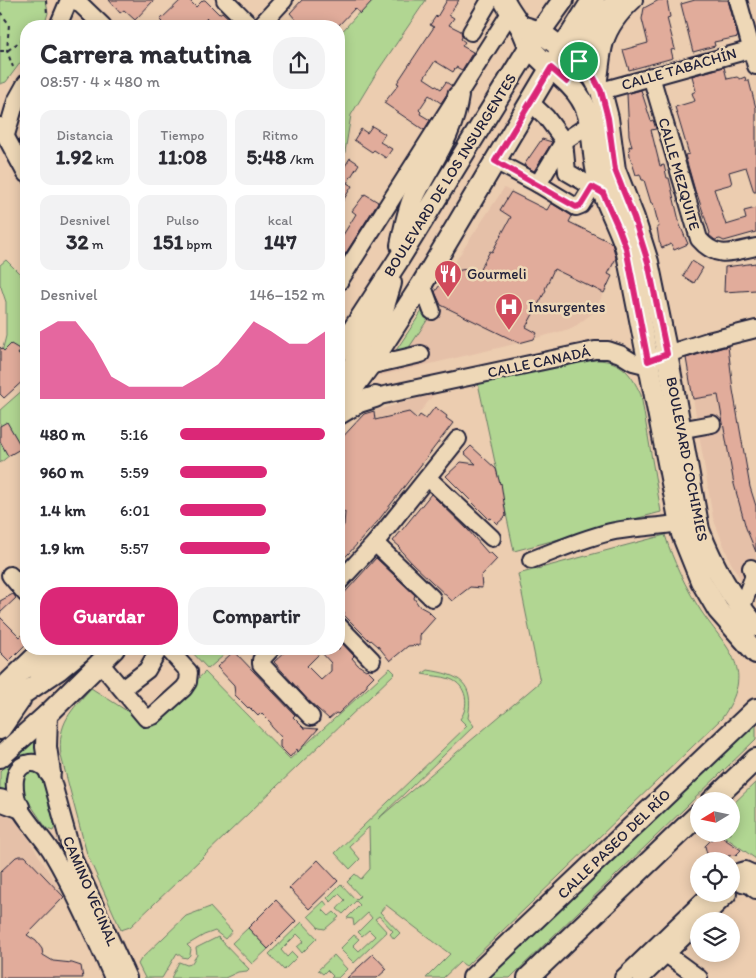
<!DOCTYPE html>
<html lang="es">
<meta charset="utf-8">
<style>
:root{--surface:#fff;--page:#f2f2f3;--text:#2b2b33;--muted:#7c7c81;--accent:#db2777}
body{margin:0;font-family:Itim,sans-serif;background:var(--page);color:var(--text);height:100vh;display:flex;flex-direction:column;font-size:19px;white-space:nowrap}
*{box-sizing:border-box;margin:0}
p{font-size:16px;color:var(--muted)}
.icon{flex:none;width:28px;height:28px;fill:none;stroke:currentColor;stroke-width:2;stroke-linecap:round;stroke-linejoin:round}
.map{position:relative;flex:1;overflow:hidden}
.details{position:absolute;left:20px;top:20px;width:325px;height:635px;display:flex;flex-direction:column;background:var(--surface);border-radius:20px;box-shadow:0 2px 12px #0003}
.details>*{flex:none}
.needle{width:32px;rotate:260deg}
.buttons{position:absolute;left:690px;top:792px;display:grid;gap:10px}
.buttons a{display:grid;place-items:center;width:50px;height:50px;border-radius:50%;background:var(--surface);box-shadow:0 2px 12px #0003;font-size:25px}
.pin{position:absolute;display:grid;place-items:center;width:42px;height:42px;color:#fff;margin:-21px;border:2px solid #fff;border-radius:50%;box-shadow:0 1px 5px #0007}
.round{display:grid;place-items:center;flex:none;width:52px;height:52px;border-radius:20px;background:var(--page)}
.headline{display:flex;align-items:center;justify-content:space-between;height:85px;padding:0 20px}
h1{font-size:28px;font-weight:700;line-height:38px}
.stats{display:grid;grid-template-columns:repeat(3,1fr);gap:8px;height:85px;padding:5px 20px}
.stats div{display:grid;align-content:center;border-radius:12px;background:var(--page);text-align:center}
.stats b{font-size:21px;font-weight:700}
.stats small{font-size:14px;font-weight:400}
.stats p{font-size:14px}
.chart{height:140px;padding:10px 20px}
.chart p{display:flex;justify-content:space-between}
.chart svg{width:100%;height:90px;margin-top:5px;fill:var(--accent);opacity:.7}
.cta{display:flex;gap:10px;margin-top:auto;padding:10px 20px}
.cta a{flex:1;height:58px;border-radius:20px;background:var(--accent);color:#fff;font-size:20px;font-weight:700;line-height:58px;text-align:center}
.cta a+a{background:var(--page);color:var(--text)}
ul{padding:0 20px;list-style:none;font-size:16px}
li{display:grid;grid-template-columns:80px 60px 1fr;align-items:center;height:38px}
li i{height:12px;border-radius:6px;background:var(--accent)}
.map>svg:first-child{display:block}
.built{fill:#e5c0a8}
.green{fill:#b1d692;stroke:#6a7c66}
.building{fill:#e1ac9b;stroke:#22223b;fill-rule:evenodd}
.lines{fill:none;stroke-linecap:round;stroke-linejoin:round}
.minor-casing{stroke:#22223b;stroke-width:20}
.major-casing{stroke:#22223b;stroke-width:24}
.path{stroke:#22223b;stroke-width:2;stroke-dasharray:4 4;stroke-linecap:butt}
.minor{stroke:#eed8b7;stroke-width:16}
.major{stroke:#eed8b7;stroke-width:20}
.route-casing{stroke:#fff;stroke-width:10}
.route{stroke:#db2777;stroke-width:6}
.labels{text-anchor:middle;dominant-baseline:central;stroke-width:5;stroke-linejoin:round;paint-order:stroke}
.street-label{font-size:15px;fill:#22223b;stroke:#eed8b7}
.poi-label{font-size:15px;fill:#22223b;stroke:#eed8b7;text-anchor:start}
</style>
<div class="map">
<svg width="756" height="978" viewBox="0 0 756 978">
<rect width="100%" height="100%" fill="#eccdb0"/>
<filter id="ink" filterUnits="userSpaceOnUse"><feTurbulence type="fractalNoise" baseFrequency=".02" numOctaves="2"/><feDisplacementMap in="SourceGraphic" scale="10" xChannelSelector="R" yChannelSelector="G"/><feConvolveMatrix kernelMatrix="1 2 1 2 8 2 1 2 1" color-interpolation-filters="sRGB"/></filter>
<g filter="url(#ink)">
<g class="built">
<path d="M504,188L621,248L603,294L594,312L573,328L519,343L379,376Z"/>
<path d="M728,345L733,390L750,487L756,506V600L745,587L730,561L713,518L686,355Z"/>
<path d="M435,393L343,510L339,514V441L364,414Z"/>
<path d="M0,812L14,819L22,828L64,897L37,924L0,887Z"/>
</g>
<g class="green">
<path d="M0,0H46L48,13L44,26H26V55L6,82L0,84Z"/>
<path d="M370,0H426L377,72L351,115L343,164L339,170V35Z"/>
<path d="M6,260L21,275L26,288V367L2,352L6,336V302L0,284V265Z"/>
<path d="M426,305L428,319L408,349L393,355Z"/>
<path d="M591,360C620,359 630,371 641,395L661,512L514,551L478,383Z"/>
<path d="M26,374V442L0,463V410L25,388Z"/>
<path d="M665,535C673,561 686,588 701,611C729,652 756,669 722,718L466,966L460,962L443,978H426L450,954L386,905L380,912L400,933L394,939L390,934L393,931L379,916L375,919L387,932L354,963L340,949L354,935L359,939L353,945L359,951L375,936L369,930L362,936L358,932L372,918L368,913L354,926L353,919L347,918L360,905L356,901L343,914L337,909L345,900L339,894L331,902L327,898L341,884L356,900L360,896L347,882L355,874L361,879L370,869L369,827L349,846L360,859L350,869L335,853L467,726L460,719C470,706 467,685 450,679C442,676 431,676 422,674L428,670C459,675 475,682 468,718L474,726L378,819L540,682L518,574Z"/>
<path d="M189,649H231L208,669Z"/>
<path d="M390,668L395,673L130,927L121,930L87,854L61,756C57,723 71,711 91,688L149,725L205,672L290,759Z"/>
<path d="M756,721V739L510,978H487Z"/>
<path d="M42,729L39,757L9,793L0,792V771Z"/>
<path d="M39,768L43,779L55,827L53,831L47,829L20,789L22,773Z"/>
<path d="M756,782V859L721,834H731V806Z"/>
<path d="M324,901L327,905L323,910L329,916L334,912L339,917L325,929L319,928L308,916Z"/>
<path d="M210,907L232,931L225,939L215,931L204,935L187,945L191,949L190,955L187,958L182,957L177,953L162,978H145L138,964L141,959L186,916Z"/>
<path d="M302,922L317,938L302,953L297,947L304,941L297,934L281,950L287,957L292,952L297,957L284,970L269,954Z"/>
<path d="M248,928L268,949L252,964L232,943Z"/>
<path d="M218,937L249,969L247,971L238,972L225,978H171L179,962L187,965L191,964L197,955L196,948Z"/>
<path d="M334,955L347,969L338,978H331L333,976L327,970L323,974L318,970Z"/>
</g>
<g class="building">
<path d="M109,0H154L135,20L124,10L120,13Z"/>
<path d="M181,0H189L196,7L203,0H205L219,14L222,12L237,26H215L207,18L199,26H186L181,22L177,26H157L162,22L160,20Z"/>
<path d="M302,0H373L360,14L355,8L338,26H290L296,20L290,13Z"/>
<path d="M447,0H459L449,15L454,18L449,25L461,31L462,37L461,39L465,42L462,46L473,52L462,70L456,67L453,72L435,61L424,78L441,89L446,82L452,86L441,103L429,95L419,110L421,112L420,114L430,120L424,130L384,103L399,84L397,83L434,27L430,25L436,16L437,17Z"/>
<path d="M659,0H667L670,17L667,18L675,49L671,50L673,58L629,70L623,50L648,43L642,19L644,8Z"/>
<path d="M695,0H728L738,37L714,42L715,46L693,52L681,4Z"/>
<path d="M724,67L727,79L737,77L740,79L745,77L746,81H749L756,108V192H754L746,167L729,172L732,184L714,189L726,225L746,219L744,211L756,208V232L724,241L720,239L715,240L709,235L710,233L697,194H696L685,155L689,154L675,107L695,101L692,93L696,91L692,76Z"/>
<path d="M641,90L651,121L653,120L656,129L651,130L660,166L664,165L667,178H669L680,225L688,244L674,250L671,244L662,248L659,241L657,227H659L653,203H651L644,180H642L640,174L636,175L630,156L629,146L632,147L629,135L627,94Z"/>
<path d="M372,126L385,134L380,142L392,149L386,158L374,150L372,152L354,140L361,129L367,133Z"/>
<path d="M542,139L552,142L534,171L524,165Z"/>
<path d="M350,158L359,164L347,183L352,186L339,207V176Z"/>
<path d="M511,192L547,210L551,203L572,216L569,222L612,243L616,258L608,274L612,276L604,293L554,269L545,289L546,290L526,327L537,333L534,339L519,343L441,305L435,292L446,276L451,272L466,269L479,271L490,251L492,252L511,217L500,210Z"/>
<path d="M365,194L378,202L339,264V232L343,235L356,214L352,211Z"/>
<path d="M692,261L703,268L694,283L683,276Z"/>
<path d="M756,263V290L724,292L725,267Z"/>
<path d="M11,344L21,350L18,354L26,362L21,369L26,374V378L4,398L0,394V347L4,351Z"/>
<path d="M728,346L733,390L750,487L756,506V552L746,528L734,484L718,395L693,399L686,358Z"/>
<path d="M435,407L447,416L446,418L453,423L378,521L339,564V531L344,525L345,512L339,508V441L364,414L374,411L375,420L409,412L417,419L420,415L426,419Z"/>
<path d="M7,422L22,448L8,456L0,441V426Z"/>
<path d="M471,446L496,469L500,484L501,483L506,516L497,524L491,518L489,519L446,476L461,462L476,464L464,453Z"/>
<path d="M431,494L468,530L488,553H491L497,559L481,576L482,588L470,587L452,601L412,563L402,552L399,548L400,547L393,541Z"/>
<path d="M376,558L415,595L414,598L419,606L428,611L435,618L420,635V645L408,646L390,661L378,646L371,640L370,641L343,614L345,613L339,607V599Z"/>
<path d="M13,594L16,598L0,613V601Z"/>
<path d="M0,617L20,637L26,631V644L9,661L0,652Z"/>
<path d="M339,640L354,656L352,658L358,665L366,670L367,669L374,676L367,683V686L338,714L336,713L329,719L308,700L274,662L288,649H339ZM321,652L331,663V671L321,680L307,666Z"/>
<path d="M234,651L295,715L293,717L304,728L318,729L298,752L297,749L290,757L280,747V740L282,738L271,726V723L261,713L258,716L249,707L248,708L235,695L234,685L217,667Z"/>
<path d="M717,834L741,850L736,855L728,856L729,861H713L712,856L709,858L707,854L705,846Z"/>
<path d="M20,856H25L64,897L27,935L36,941L42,949L43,955L53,961L72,963L81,966L83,978H0V872L16,857Z"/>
<path d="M318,860L338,881L309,909L289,888Z"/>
<path d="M276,900L296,921L268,949L248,928Z"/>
<path d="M373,954L387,969L377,978H347Z"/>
</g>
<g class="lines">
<defs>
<g id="minor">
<path d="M76,0L103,26"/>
<path d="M225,0L251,26"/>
<path d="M738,0L756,66"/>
<path d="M58,26L69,0"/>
<path d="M260,26L284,0"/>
<path d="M471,32L490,0"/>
<path d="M651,76L699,239C717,260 732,252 756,247"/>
<path d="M598,84C601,70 601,55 605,42C610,25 621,12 634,0"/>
<path d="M601,91L756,48"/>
<path d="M530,102L546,117L564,141L567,172L603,193"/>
<path d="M0,126L26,174"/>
<path d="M6,135L16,101L26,83"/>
<path d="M495,161L538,184L564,141L590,124"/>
<path d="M538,184L576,207L581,205L592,187"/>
<path d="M339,282L510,13"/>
<path d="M422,284L432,311"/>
<path d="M369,366L421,354"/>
<path d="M375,397L595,350H608L620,354L633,362L641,364L667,354L708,341L756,329"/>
<path d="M679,430L712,424"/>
<path d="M428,478L492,538"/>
<path d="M375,543L432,598"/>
<path d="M531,560C558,550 586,537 615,531C636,527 658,527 680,523"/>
<path d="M10,575L26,594"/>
<path d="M339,582L375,543L458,439"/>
<path d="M741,609L753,578V573L751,568"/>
<path d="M339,626L372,660"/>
<path d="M271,649L261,660V664L311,717"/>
<path d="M100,663L146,718L153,716L184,688L188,682L189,672L168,649"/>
<path d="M122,689L147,670L159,649"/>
<path d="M731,874L745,870L756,875"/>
<path d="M742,883L750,885L756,890"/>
<path d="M700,921L728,894"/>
<path d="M658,948L699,978"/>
<path d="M113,978C94,935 75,892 51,851C44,839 21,815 18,804C14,790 10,766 30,763C39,762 44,767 50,773L74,860L128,978"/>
<path d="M623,978L710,894"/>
<path d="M641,978L699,922"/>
</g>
<g id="major">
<path d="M504,0C509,10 515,17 520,26C524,32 526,41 530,47C544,67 568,77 581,99C595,121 591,152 598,177C605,202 618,224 626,248L682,534L701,581L718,610L756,653"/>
<path d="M521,26L540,32L579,61L593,76L601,91L608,118L615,170L634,218L648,262L667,354L699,530C713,566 730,597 756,626"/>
<path d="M573,72C587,47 597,20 618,0"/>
<path d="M401,245C405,227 408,208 416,192C432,160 453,133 458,96"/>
<path d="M339,351L397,262L530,46L563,0"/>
<path d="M340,385L371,337L380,320L391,283"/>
<path d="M339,407L369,366L422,284L563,47L588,7L594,0"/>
<path d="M339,414L359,402L375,397"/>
<path d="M39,674L60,649"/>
<path d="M0,691L44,649"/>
<path d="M0,709L58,670L83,649"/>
<path d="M47,715L46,747L50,773"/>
<path d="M0,729L20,700"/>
<path d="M0,757L47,715L114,649"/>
<path d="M0,800L19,807"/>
<path d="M712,801L756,759"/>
<path d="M473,978L756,709"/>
<path d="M528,978L699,814"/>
</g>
</defs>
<use href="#minor" class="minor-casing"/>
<use href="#major" class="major-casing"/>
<g class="path">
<path d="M46,0L47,14"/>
<path d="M0,12L9,24L7,51L13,67"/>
<path d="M0,51H7L26,37"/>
</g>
<use href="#minor" class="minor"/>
<use href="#major" class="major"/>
</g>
</g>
<g class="lines" filter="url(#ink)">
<defs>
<path id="route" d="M579,61L593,76L601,91L608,118L615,170L634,218L648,262L667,354L648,361L626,248L618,227L603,193L592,187L581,205L576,207L495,161L551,68L567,82Z"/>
</defs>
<use href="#route" class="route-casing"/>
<use href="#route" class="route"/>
</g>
<defs>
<symbol id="restaurant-pin" viewBox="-11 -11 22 30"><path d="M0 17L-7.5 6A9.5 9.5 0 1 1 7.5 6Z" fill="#d1495b" stroke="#eed8b7"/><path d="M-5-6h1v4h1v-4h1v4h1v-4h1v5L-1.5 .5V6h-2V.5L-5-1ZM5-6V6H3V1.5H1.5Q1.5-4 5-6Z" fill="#fff"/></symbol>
<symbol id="hospital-pin" viewBox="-11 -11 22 30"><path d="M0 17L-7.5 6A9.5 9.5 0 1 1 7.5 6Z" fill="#d1495b" stroke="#eed8b7"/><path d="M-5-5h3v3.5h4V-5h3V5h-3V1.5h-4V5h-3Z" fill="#fff"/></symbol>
</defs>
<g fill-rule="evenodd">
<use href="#restaurant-pin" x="432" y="258" width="32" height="43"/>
<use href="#hospital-pin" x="493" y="291" width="32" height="43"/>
</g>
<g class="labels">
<g class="street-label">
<text transform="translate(679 69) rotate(-16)">CALLE TABACHÍN</text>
<text transform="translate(679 174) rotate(74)">CALLE MEZQUITE</text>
<text transform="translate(450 175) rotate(-58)">BOULEVARD DE LOS INSURGENTES</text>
<text transform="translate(539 362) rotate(-12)">CALLE CANADÁ</text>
<text transform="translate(687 459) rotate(79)">BOULEVARD COCHIMIES</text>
<text transform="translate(614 844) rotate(-44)">CALLE PASEO DEL RÍO</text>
<text transform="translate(90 891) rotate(67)">CAMINO VECINAL</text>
</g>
<g class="poi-label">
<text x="467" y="274">Gourmeli</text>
<text x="528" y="307">Insurgentes</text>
</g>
</g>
</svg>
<div class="buttons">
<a><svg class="needle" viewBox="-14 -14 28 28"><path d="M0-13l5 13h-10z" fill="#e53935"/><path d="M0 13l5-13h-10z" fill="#7c7c81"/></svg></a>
<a><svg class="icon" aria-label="locate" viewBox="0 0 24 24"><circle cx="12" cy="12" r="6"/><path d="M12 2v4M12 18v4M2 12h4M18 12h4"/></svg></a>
<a><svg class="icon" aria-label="layers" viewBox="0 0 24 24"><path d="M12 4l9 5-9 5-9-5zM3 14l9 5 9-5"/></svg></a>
</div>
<div class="pin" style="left:579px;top:61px;background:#1e9e55"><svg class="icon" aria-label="arrive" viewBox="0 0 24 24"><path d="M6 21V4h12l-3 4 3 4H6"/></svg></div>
<section class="details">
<div class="headline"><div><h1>Carrera matutina</h1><p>08:57 · 4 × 480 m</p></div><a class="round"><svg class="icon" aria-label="share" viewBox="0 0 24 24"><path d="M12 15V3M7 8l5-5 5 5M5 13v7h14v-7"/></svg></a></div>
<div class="stats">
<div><p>Distancia</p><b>1.92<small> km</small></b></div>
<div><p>Tiempo</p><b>11:08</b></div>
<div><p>Ritmo</p><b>5:48<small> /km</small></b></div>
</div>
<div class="stats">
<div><p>Desnivel</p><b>32<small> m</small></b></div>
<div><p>Pulso</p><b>151<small> bpm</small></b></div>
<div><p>kcal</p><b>147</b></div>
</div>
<div class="chart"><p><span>Desnivel</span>146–152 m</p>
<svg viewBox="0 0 160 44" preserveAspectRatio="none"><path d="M0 44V11L10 6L20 6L30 17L40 33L50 38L60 38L70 38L80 38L90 33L100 27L110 17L120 6L130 11L140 17L150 17L160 11V44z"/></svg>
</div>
<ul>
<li><b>480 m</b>5:16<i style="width:100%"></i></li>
<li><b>960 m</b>5:59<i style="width:60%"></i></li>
<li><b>1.4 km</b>6:01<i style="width:59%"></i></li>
<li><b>1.9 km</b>5:57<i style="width:62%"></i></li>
</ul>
<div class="cta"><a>Guardar</a><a>Compartir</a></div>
</section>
</div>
